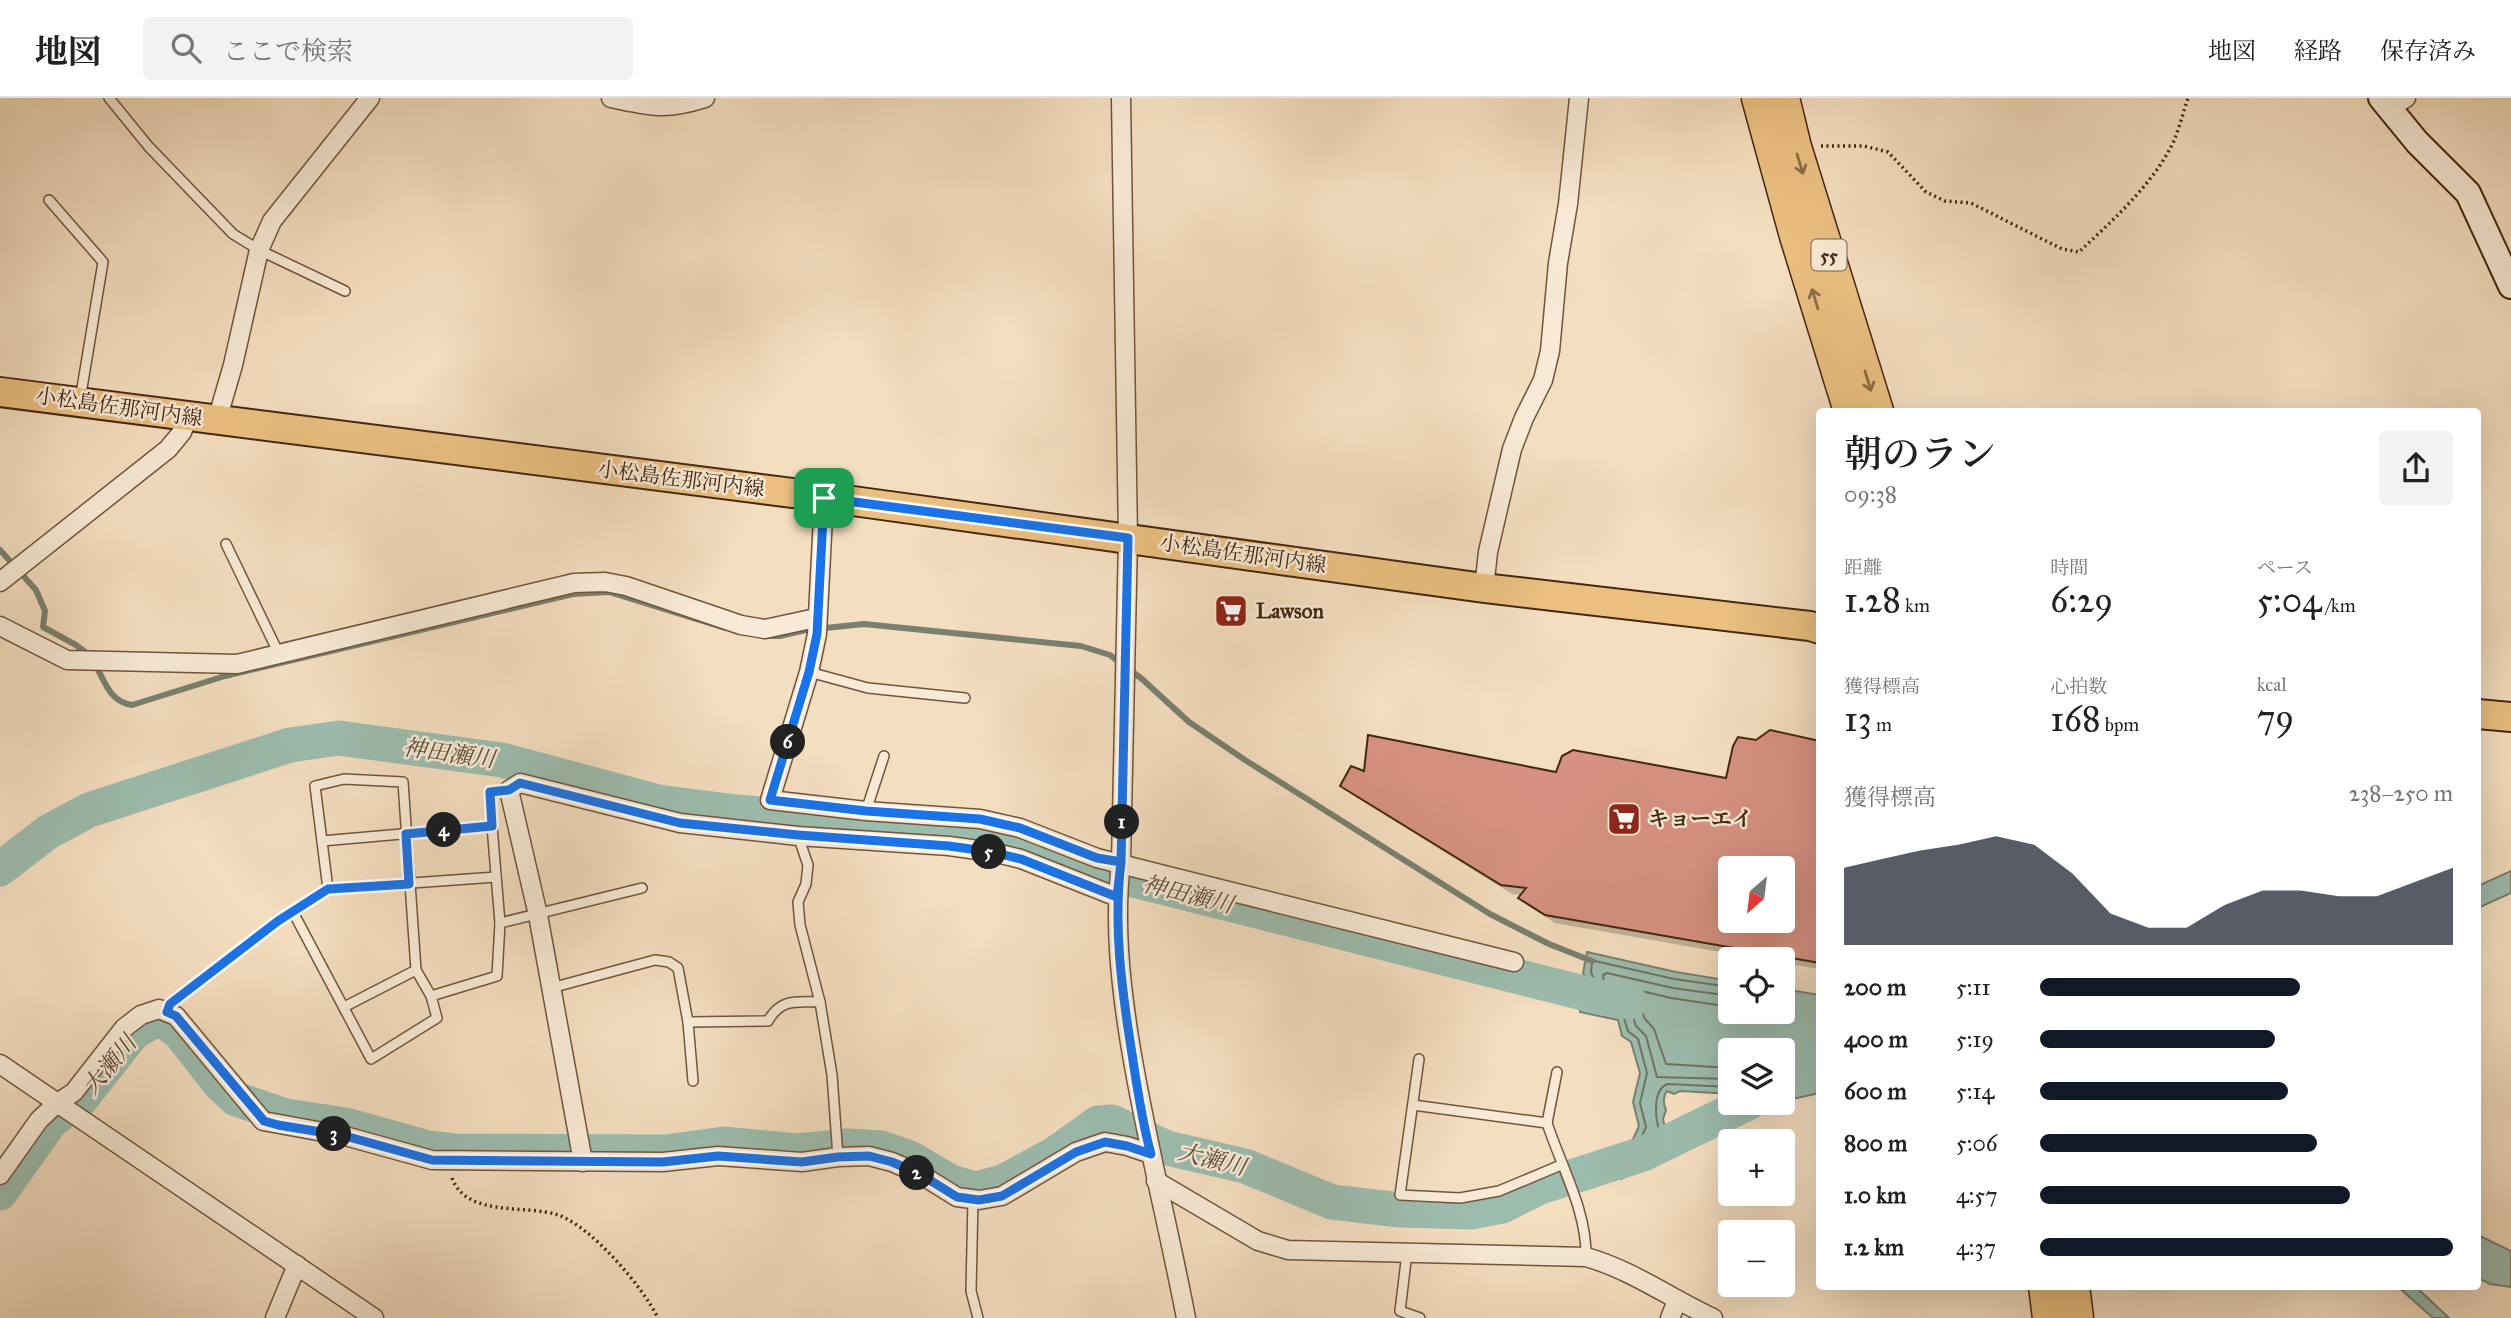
<!DOCTYPE html>
<html lang="ja">
<meta charset="utf-8">
<style>
:root{--surface:#fff;--page:#f2f2f2;--text:#222;--muted:#767676;--line:#e0e0e0;--accent:#111827}
body{margin:0;font-family:"IM FELL Great Primer","Noto Serif JP",serif;background:var(--page);color:var(--text);height:100vh;display:flex;flex-direction:column;font-size:26px;white-space:nowrap}
*{box-sizing:border-box;margin:0}
p{font-size:23px;color:var(--muted)}
.icon{flex:none;width:38px;height:38px;fill:none;stroke:currentColor;stroke-width:2;stroke-linecap:round;stroke-linejoin:round}
.map{position:relative;flex:1;overflow:hidden}
.drawer{position:absolute;left:1816px;top:310px;width:665px;height:882px;display:flex;flex-direction:column;background:var(--surface);border-radius:7px;box-shadow:0 7px 28px #0002}
.drawer>*{flex:none}
.needle{width:46px;rotate:208deg}
.fabs{position:absolute;left:1718px;top:758px;display:grid;gap:14px}
.fabs a{display:grid;place-items:center;width:77px;height:77px;border-radius:7px;background:var(--surface);box-shadow:0 7px 28px #0002;font-size:35px}
.pin{position:absolute;display:grid;place-items:center;width:60px;height:60px;color:#fff;margin:-30px;border-radius:14px;box-shadow:0 4px 10px #0006}
.km{position:absolute;width:35px;height:35px;margin:-18px;border-radius:50%;background:#222;color:#fff;font-size:19px;line-height:35px;text-align:center}
.round{display:grid;place-items:center;flex:none;width:74px;height:74px;border-radius:7px;background:var(--page)}
.overview{display:flex;align-items:center;justify-content:space-between;height:119px;padding:0 28px}
h1{font-size:38px;font-weight:600;line-height:52px}
.stats{display:grid;grid-template-columns:repeat(3,1fr);gap:10px;height:119px;padding:7px 28px}
.stats div{display:grid;align-content:center}
.stats b{font-size:35px;font-weight:600}
.stats small{font-size:19px;font-weight:400}
.stats p{font-size:19px}
.chart{height:196px;padding:14px 28px}
.chart p{display:flex;justify-content:space-between}
.chart svg{width:100%;height:126px;margin-top:7px;fill:var(--accent);opacity:.7}
ul{padding:0 28px;list-style:none;font-size:23px}
li{display:grid;grid-template-columns:112px 84px 1fr;align-items:center;height:52px}
li i{height:18px;border-radius:9px;background:var(--accent)}
header{display:flex;align-items:center;gap:42px;box-sizing:border-box;height:98px;padding:0 35px;background:var(--surface);border-bottom:2px solid var(--line)}
header strong{font-size:33px}
nav{display:flex;gap:38px;margin-inline-start:auto;font-size:24px}
.search{width:490px;height:63px;background:var(--page);display:flex;align-items:center;gap:18px;box-sizing:border-box;padding:0 24px;border-radius:7px;color:var(--muted);font-size:26px}
.map>svg:first-child{display:block}
.water{fill:#9cbcae;stroke:#79806f;stroke-width:2}
.shadow{fill:#0003;fill-rule:evenodd}
.lines{fill:none;stroke-linecap:round;stroke-linejoin:round}
.shore{stroke:#707260;stroke-width:2}
.stream{stroke:#79806f;stroke-width:6}
.river{stroke:#9cbcae;stroke-width:35}
.building{fill:#d79182;stroke:#442711;stroke-width:2;fill-rule:evenodd}
.lane-casing{stroke:#70553d;stroke-width:12}
.street-casing{stroke:#70553d;stroke-width:21}
.secondary-casing{stroke:#442711;stroke-width:28}
.primary-casing{stroke:#442711;stroke-width:32}
.highway-casing{stroke:#442711;stroke-width:35}
.path{stroke:#442711;stroke-width:3.5;stroke-dasharray:2 3.5;stroke-linecap:butt}
.lane{stroke:#f8ead6;stroke-width:9}
.street{stroke:#f8ead6;stroke-width:18}
.secondary{stroke:#f8ead6;stroke-width:24}
.primary{stroke:#eabf80;stroke-width:28}
.highway{stroke:#eabf80;stroke-width:32}
.oneway{stroke:#8f6b43}
.route-casing{stroke:#fff;stroke-width:14}
.route{stroke:#1a73e8;stroke-width:9}
.labels{text-anchor:middle;dominant-baseline:central;stroke-width:5;stroke-linejoin:round;paint-order:stroke}
.shield{fill:#f8ead6;stroke:#7a624c;stroke-width:2}
.shield-label{font-size:19px;font-weight:bold;fill:#442711}
.street-label{font-size:21px;fill:#442711;stroke:#f8ead6}
.poi-label{font-size:21px;font-weight:bold;fill:#442711;stroke:#f8ead6;text-anchor:start}
.water-label{font-size:23px;font-style:italic;fill:#5a4c38;stroke:#f8ead6}
</style>
<header>
<strong>地図</strong>
<div class="search"><svg class="icon" aria-label="search" viewBox="0 0 24 24"><circle cx="10" cy="10" r="6"/><path d="M15 15l6 6"/></svg>ここで検索</div>
<nav><a>地図</a><a>経路</a><a>保存済み</a></nav>
</header>
<div class="map">
<svg width="2511" height="1220" viewBox="0 0 2511 1220">
<rect width="100%" height="100%" fill="#f4dec0"/>
<filter id="stains"><feTurbulence type="fractalNoise" baseFrequency=".00286" numOctaves="4"/><feColorMatrix values="0 0 0 0 .2 0 0 0 0 .09 0 0 0 0 .02 0 0 0 .5 -.17"/></filter>
<radialGradient id="worn" r=".72"><stop offset=".6" stop-color="#630" stop-opacity="0"/><stop offset="1" stop-color="#630" stop-opacity=".3"/></radialGradient>
<g class="water">
<path d="M2511,773V795L2478,810V788Z"/>
<path d="M1587,854L1676,874L1731,883V914H1783V891L1820,897V995L1783,1003V952H1731V996L1680,993L1674,996L1667,993C1663,998 1663,1006 1666,1012L1663,1021L1665,1030C1680,1030 1695,1026 1708,1019C1712,1017 1717,1011 1722,1010C1739,1004 1757,1004 1776,1005L1673,1050L1662,1061L1621,1081L1617,1064L1625,1059L1639,1028L1633,1004L1640,975L1631,944L1622,938L1618,922L1580,914L1582,899L1589,886L1583,875Z"/>
<path d="M2478,1137L2511,1153V1189L2490,1186L2478,1180Z"/>
<path d="M2397,1188H2415L2449,1220H2433Z"/>
</g>
<path class="shadow" d="M1820,645V871L1783,865V861H1760L1555,825L1529,808L1521,800L1523,797L1512,796L1351,696L1342,688L1365,675L1557,676L1727,682ZM1731,770H1783V822H1731Z"/>
<g class="lines">
<g class="shore">
<path d="M1731,889L1674,881L1595,863L1592,865L1591,874L1596,887L1589,906L1591,909L1623,917L1628,933L1638,941L1647,975L1640,1005L1646,1029L1632,1061L1634,1065L1658,1055L1673,1042L1671,1038L1660,1034C1655,1021 1652,991 1668,986L1731,989"/>
<path d="M1731,898L1673,890L1607,875L1603,877L1604,887L1601,899L1604,902L1623,907L1631,913L1636,928L1646,938L1657,979L1731,981"/>
<path d="M1731,909L1671,900L1629,890L1625,894L1638,905L1645,921L1654,931L1666,966L1731,970"/>
</g>
<g class="stream">
<path d="M0,452L36,492L45,513L43,529L76,547L89,557"/>
<path d="M767,538H780L806,532L864,526L1081,548L1110,557L1142,581L1189,624L1245,662L1490,816L1549,846L1592,863"/>
<path d="M95,566C105,584 110,604 132,607L225,578L573,496L609,494L725,530"/>
</g>
<g class="river">
<path d="M0,771L48,734L89,712L290,647L339,640L502,662L658,704L736,714L950,730L1028,744L1106,775L1603,900L1630,904"/>
<path d="M0,1095L51,1023L81,1001L133,935L151,924L163,922L180,935L219,985L236,1001L286,1018L346,1027L428,1050L455,1053L665,1054L724,1046L797,1053L849,1048L881,1050L910,1060L951,1084L976,1091L1003,1084L1056,1055L1098,1025L1112,1024L1167,1050L1245,1068L1332,1104L1400,1112L1471,1114L1502,1108L1540,1089L1643,1056L1750,1004"/>
</g>
</g>
<path class="building" d="M1770,632L1820,643V865L1545,817L1518,800L1526,790L1501,787L1340,688L1351,668L1364,673L1368,637L1556,674L1562,658L1573,652L1726,680L1733,648L1738,639L1756,642ZM1731,770H1783V822H1731Z"/>
<g class="lines">
<defs>
<g id="lane">
<path d="M109,0L149,49L233,136L259,152L345,193"/>
<path d="M49,102L103,164L80,302"/>
<path d="M226,446L279,556"/>
<path d="M809,574L868,590L965,600"/>
<path d="M866,713L884,658"/>
<path d="M492,728L490,694L509,692"/>
<path d="M798,738L808,767L806,786L798,804L800,827L820,904L832,977L838,1059"/>
<path d="M322,743L492,728L500,825"/>
<path d="M328,791L496,779"/>
<path d="M293,814L371,961L437,920L431,898"/>
<path d="M416,872L431,898L497,878L500,825L642,790"/>
<path d="M551,890L655,862L669,864L678,870L688,924L693,983"/>
<path d="M167,914L170,906L278,823L328,791L315,688L344,681L403,684L416,872L344,909"/>
<path d="M688,924L768,923C781,900 797,904 820,904"/>
<path d="M1419,961L1400,1097L1460,1100L1499,1093L1561,1067"/>
<path d="M1413,1007L1547,1025L1557,974"/>
<path d="M1547,1025C1561,1068 1587,1113 1586,1159"/>
<path d="M973,1102L971,1193L978,1220"/>
<path d="M1407,1155L1400,1213L1420,1220"/>
</g>
<g id="street">
<path d="M611,0C651,8 665,13 705,0"/>
<path d="M1121,0L1128,440L1121,764C1114,823 1120,881 1129,939C1144,1034 1168,1126 1186,1220"/>
<path d="M2389,10L2406,0"/>
<path d="M217,322L233,267L259,152L272,123L370,0"/>
<path d="M824,399L817,536L809,574L770,702L866,713L980,721L1020,730L1097,760L1168,778L1514,864"/>
<path d="M0,484L168,351L182,334L188,319"/>
<path d="M1484,490L1488,454L1512,351L1524,320L1543,282L1550,253L1558,165L1568,106L1579,0"/>
<path d="M0,528L67,562L237,566L574,485L605,484L626,488L741,527L765,531L816,520"/>
<path d="M0,966L374,1220"/>
<path d="M583,1064L538,817L509,692L520,685L680,725L798,738L949,748L992,754L1021,761L1117,799"/>
<path d="M0,1077L39,1022L56,1006L74,994L124,930L141,917L159,911L176,918L263,1023L345,1038L432,1062L663,1064L718,1058L802,1064L838,1059L869,1058L892,1064L920,1076L957,1099L979,1102L1002,1098L1076,1054L1105,1044L1127,1048L1151,1056"/>
<path d="M1156,1083L1258,1143L1288,1152L1586,1159C1632,1172 1670,1200 1713,1220"/>
<path d="M275,1220L297,1167"/>
<path d="M1670,1220L1677,1203"/>
</g>
<path id="secondary" d="M2381,0L2417,44L2468,95L2511,188"/>
<g id="primary">
<path d="M0,294L824,399L1484,490L1810,528L1820,531"/>
<path d="M2478,616L2511,619"/>
</g>
<g id="highway">
<path d="M1758,0L1796,138L1850,313"/>
<path d="M1783,0L1795,49L1877,313"/>
<path d="M2045,1188L2049,1220"/>
<path d="M2073,1188L2077,1220"/>
</g>
</defs>
<use href="#lane" class="lane-casing"/>
<use href="#street" class="street-casing"/>
<use href="#secondary" class="secondary-casing"/>
<use href="#primary" class="primary-casing"/>
<use href="#highway" class="highway-casing"/>
<g class="path">
<path d="M1821,48H1864L1888,54L1926,94L1945,103L1971,105L2062,151L2079,154C2112,123 2151,88 2172,47C2179,32 2183,15 2188,0"/>
<path d="M452,1080C467,1120 526,1106 558,1117C591,1128 643,1189 658,1220"/>
</g>
<use href="#lane" class="lane"/>
<use href="#street" class="street"/>
<use href="#secondary" class="secondary"/>
<use href="#primary" class="primary"/>
<use href="#highway" class="highway"/>
</g>
<defs><path id="oneway-shaft" d="M-6 0H5M1.5-3L5.5 0L1.5 3" fill="none" stroke-width="1.6" stroke-linecap="round" stroke-linejoin="round" transform="scale(1.75)"/></defs>
<g class="oneway">
<use href="#oneway-shaft" transform="translate(1800 66) rotate(73)"/>
<use href="#oneway-shaft" transform="translate(1815 201) rotate(-107)"/>
<use href="#oneway-shaft" transform="translate(1868 283) rotate(73)"/>
</g>
<g class="lines">
<defs>
<path id="route" d="M824,400L1128,440L1121,764C1113,829 1122,893 1132,956C1137,989 1142,1024 1151,1056L1127,1048L1105,1044L1076,1054L1002,1098L979,1102L957,1099L920,1076L892,1064L869,1058L838,1059L802,1064L718,1058L663,1064L432,1062L345,1038L278,1027L264,1023L176,918L167,914L170,906L278,823L328,791L409,786L406,736L492,728L490,694L509,692L520,685L680,725L798,737L949,748L992,754L1021,761L1117,799L1121,764L1097,760L1020,730L980,721L866,713L770,702L809,574L817,536L824,400"/>
</defs>
<use href="#route" class="route-casing"/>
<use href="#route" class="route"/>
</g>
<defs>
<symbol id="supermarket-square" viewBox="-11 -11 22 22"><rect x="-9" y="-9" width="18" height="18" rx="4" fill="#8f2418" stroke="#f8ead6"/><path d="M-6-5.5h2.5l.6 2H6L4.5 2H-2.5L-4.4-4H-6ZM-1.5 3.2a1.3 1.3 0 1 0 .1 0ZM3 3.2a1.3 1.3 0 1 0 .1 0Z" fill="#fff"/></symbol>
</defs>
<g fill-rule="evenodd">
<use href="#supermarket-square" x="1212" y="494" width="38" height="38"/>
<use href="#supermarket-square" x="1605" y="702" width="38" height="38"/>
</g>
<g class="labels">
<rect class="shield" x="1811.5" y="141.5" width="35" height="31" rx="5"/>
<g class="shield-label">
<text x="1829" y="157">55</text>
</g>
<g class="street-label">
<text transform="translate(119 309) rotate(8)">小松島佐那河内線</text>
<text transform="translate(681 381) rotate(7)">小松島佐那河内線</text>
<text transform="translate(1243 456) rotate(8)">小松島佐那河内線</text>
</g>
<g class="poi-label">
<text x="1256" y="513">Lawson</text>
<text x="1648" y="721">キョーエイ</text>
</g>
<g class="water-label">
<text transform="translate(449 655) rotate(8)">神田瀬川</text>
<text transform="translate(1188 796) rotate(14)">神田瀬川</text>
<text transform="translate(109 967) rotate(-50)">大瀬川</text>
<text transform="translate(1212 1061) rotate(14)">大瀬川</text>
</g>
</g>
<rect width="100%" height="100%" filter="url(#stains)"/>
<rect width="100%" height="100%" fill="url(#worn)"/>
</svg>
<div class="fabs">
<a><svg class="needle" viewBox="-14 -14 28 28"><path d="M0-13l5 13h-10z" fill="#e53935"/><path d="M0 13l5-13h-10z" fill="#767676"/></svg></a>
<a><svg class="icon" aria-label="locate" viewBox="0 0 24 24"><circle cx="12" cy="12" r="6"/><path d="M12 2v4M12 18v4M2 12h4M18 12h4"/></svg></a>
<a><svg class="icon" aria-label="layers" viewBox="0 0 24 24"><path d="M12 4l9 5-9 5-9-5zM3 14l9 5 9-5"/></svg></a>
<a>+</a>
<a>−</a>
</div>
<div class="pin" style="left:824px;top:400px;background:#1e9e55"><svg class="icon" aria-label="arrive" viewBox="0 0 24 24"><path d="M6 21V4h12l-3 4 3 4H6"/></svg></div>
<b class="km" style="left:1122px;top:724px">1</b>
<b class="km" style="left:917px;top:1075px">2</b>
<b class="km" style="left:334px;top:1036px">3</b>
<b class="km" style="left:444px;top:732px">4</b>
<b class="km" style="left:989px;top:754px">5</b>
<b class="km" style="left:788px;top:644px">6</b>
<section class="drawer">
<div class="overview"><div><h1>朝のラン</h1><p>09:38</p></div><a class="round"><svg class="icon" aria-label="share" viewBox="0 0 24 24"><path d="M12 15V3M7 8l5-5 5 5M5 13v7h14v-7"/></svg></a></div>
<div class="stats">
<div><p>距離</p><b>1.28<small> km</small></b></div>
<div><p>時間</p><b>6:29</b></div>
<div><p>ペース</p><b>5:04<small> /km</small></b></div>
</div>
<div class="stats">
<div><p>獲得標高</p><b>13<small> m</small></b></div>
<div><p>心拍数</p><b>168<small> bpm</small></b></div>
<div><p>kcal</p><b>79</b></div>
</div>
<div class="chart"><p><span>獲得標高</span>238–250 m</p>
<svg viewBox="0 0 160 44" preserveAspectRatio="none"><path d="M0 44V17L10 14L20 11L30 9L40 6L50 9L60 19L70 33L80 38L90 38L100 30L110 25L120 25L130 27L140 27L150 22L160 17V44z"/></svg>
</div>
<ul>
<li><b>200 m</b>5:11<i style="width:63%"></i></li>
<li><b>400 m</b>5:19<i style="width:57%"></i></li>
<li><b>600 m</b>5:14<i style="width:60%"></i></li>
<li><b>800 m</b>5:06<i style="width:67%"></i></li>
<li><b>1.0 km</b>4:57<i style="width:75%"></i></li>
<li><b>1.2 km</b>4:37<i style="width:100%"></i></li>
</ul>
</section>
</div>
